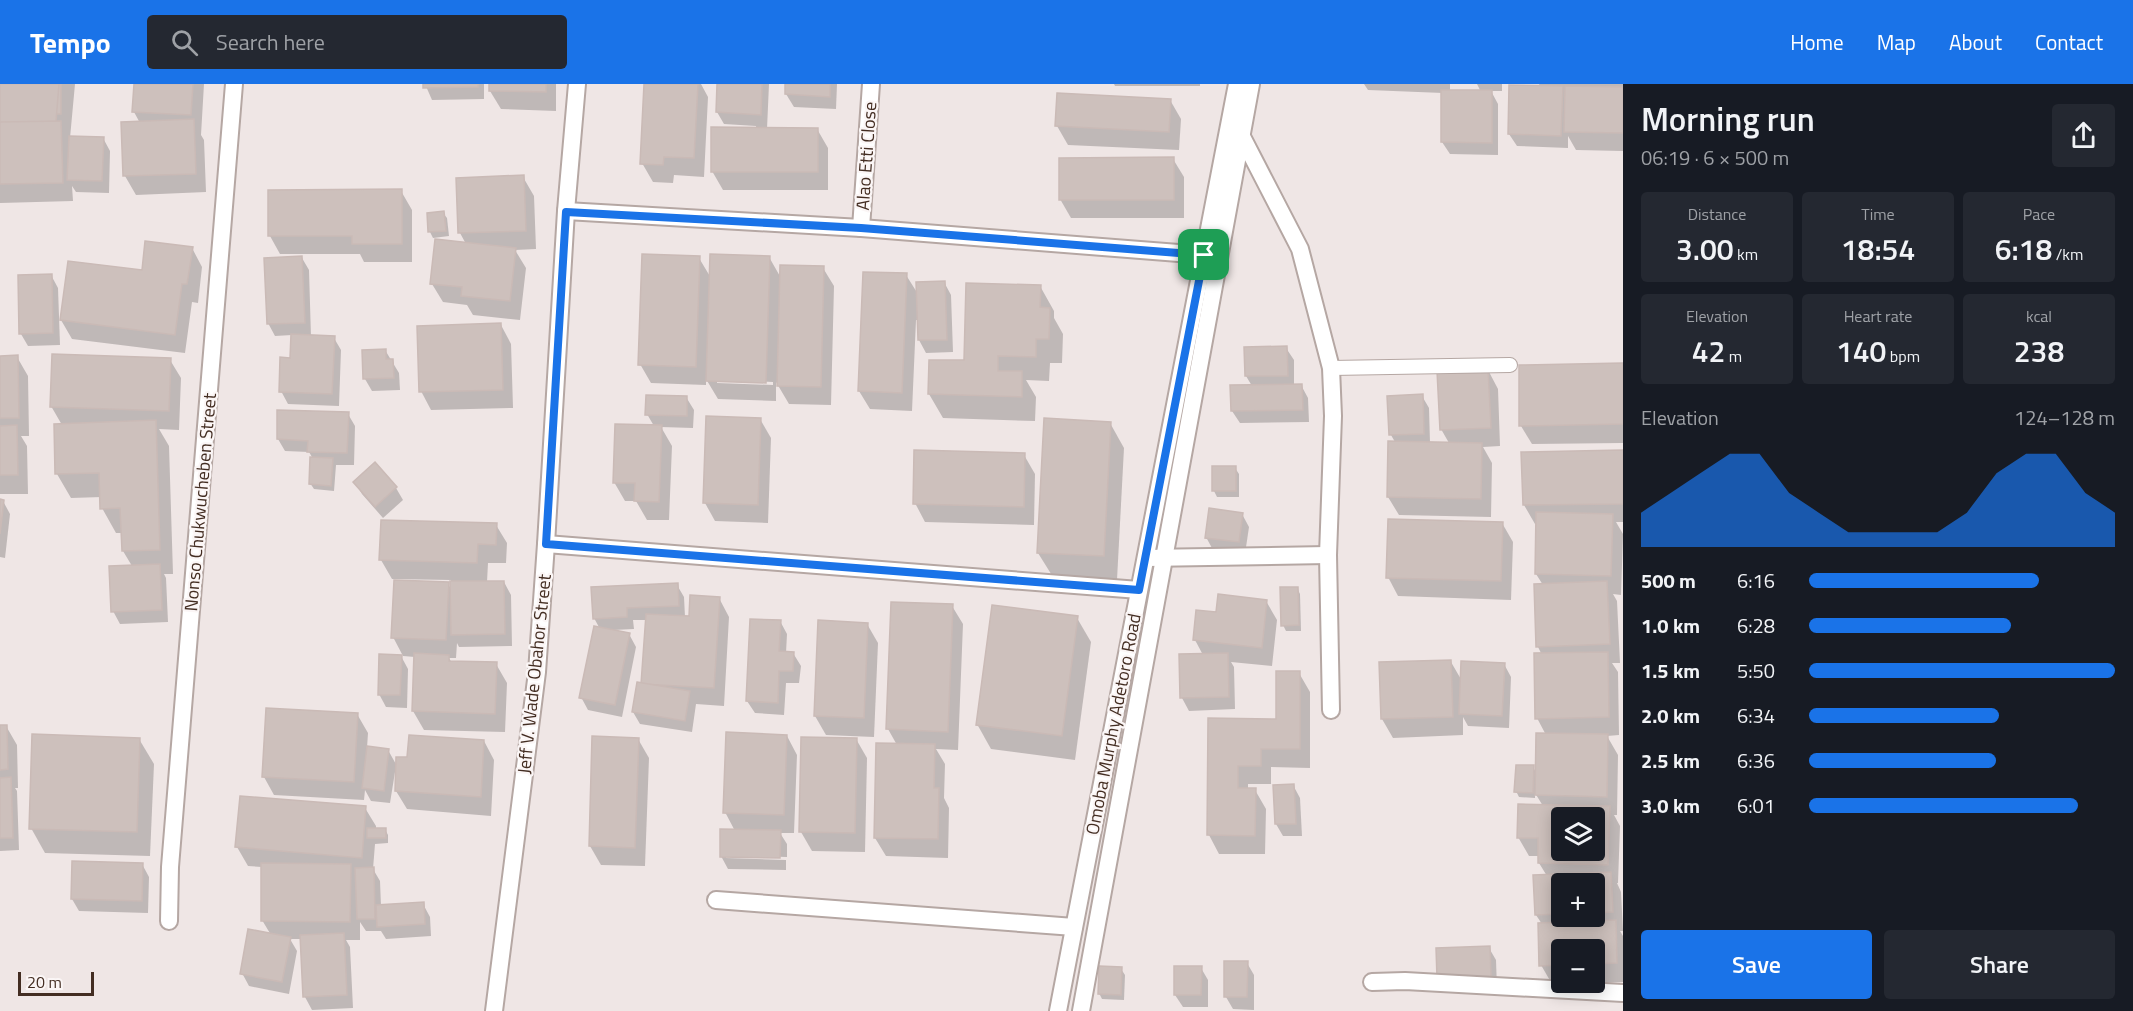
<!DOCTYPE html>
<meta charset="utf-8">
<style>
:root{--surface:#171b24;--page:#242831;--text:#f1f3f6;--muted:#9ea1a6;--accent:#1a73e8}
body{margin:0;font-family:"Titillium Web",sans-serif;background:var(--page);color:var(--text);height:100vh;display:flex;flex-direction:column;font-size:22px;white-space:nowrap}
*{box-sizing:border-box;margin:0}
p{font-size:20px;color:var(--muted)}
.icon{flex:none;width:33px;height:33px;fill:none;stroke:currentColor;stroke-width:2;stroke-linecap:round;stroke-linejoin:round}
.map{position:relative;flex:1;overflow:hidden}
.panel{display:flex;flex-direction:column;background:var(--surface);width:510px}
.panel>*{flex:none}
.buttons{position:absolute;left:1551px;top:723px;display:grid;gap:12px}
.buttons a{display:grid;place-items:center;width:54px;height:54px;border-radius:6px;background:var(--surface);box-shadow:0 3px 15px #0003;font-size:30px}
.scale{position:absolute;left:18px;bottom:15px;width:76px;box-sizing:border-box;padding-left:6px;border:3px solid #432d22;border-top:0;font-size:16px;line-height:21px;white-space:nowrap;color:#432d22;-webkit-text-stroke:4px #fbf6f6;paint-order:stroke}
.pin{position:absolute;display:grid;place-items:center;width:51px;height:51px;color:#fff;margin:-26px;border-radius:12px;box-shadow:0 3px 9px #0006}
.round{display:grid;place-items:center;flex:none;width:63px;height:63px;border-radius:6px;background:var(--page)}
.overview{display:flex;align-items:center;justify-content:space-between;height:102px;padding:0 18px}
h1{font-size:33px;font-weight:600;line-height:45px}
.stats{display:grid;grid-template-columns:repeat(3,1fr);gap:9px;height:102px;padding:6px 18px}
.stats div{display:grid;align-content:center;border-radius:6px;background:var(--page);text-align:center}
.stats b{font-size:30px;font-weight:600}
.stats small{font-size:16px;font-weight:400}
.stats p{font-size:16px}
.chart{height:168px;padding:12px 18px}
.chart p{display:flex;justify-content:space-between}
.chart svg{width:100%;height:108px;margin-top:6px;fill:var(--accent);opacity:.7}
.button{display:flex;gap:12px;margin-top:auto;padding:12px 18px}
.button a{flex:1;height:69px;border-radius:6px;background:var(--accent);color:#fff;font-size:24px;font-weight:600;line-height:69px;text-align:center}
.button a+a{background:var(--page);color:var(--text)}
ul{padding:0 18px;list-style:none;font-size:20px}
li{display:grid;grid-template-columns:96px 72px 1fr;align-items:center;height:45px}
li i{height:15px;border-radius:8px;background:var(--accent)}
header{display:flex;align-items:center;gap:36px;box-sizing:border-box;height:84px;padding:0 30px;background:var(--accent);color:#fff}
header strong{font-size:28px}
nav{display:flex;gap:33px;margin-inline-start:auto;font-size:21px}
.search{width:420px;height:54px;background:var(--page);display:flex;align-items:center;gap:15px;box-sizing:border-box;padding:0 21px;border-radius:6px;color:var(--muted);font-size:22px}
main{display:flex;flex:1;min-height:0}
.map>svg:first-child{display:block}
.shadow{fill:#0003;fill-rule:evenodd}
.building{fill:#cdc0bc;stroke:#cabab6;stroke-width:1.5;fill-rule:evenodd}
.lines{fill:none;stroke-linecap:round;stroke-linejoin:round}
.service-casing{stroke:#b5a7a3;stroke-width:16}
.minor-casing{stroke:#b5a7a3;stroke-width:20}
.tertiary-casing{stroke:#b5a7a3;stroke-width:20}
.service{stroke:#fff;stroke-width:14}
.minor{stroke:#fff;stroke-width:16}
.tertiary{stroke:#fff;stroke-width:16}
.route-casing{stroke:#fff;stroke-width:12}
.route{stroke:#1a73e8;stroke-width:8}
.labels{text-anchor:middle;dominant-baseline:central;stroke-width:4.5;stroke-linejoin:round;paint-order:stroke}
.street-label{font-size:18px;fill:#432d22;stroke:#fbf6f6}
</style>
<header>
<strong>Tempo</strong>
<div class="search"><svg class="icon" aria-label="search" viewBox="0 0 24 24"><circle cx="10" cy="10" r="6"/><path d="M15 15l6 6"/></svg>Search here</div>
<nav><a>Home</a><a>Map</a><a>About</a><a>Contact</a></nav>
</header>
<main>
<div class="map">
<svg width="1623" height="927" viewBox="0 0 1623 927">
<rect width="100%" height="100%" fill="#efe6e5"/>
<g class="shadow">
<path d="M0,0H75L70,54H103L110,67L109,109L76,108L72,102L73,117L0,119Z"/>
<path d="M135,0H204L201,51L204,56L206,108L136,111L125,92L140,39L134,28Z"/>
<path d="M425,0H484V15L432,16Z"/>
<path d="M490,0H556V27L501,25L490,7Z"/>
<path d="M646,0H701L708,13L704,93L674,91L673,99L653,98L642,79Z"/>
<path d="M718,0H769L767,45H817L828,64V106H723L712,87L756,45V42L724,40L717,28Z"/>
<path d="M787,0H837L836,25L794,23L786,10Z"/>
<path d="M1114,0H1200V2H1115Z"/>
<path d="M1364,0H1450V7L1481,8L1477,0H1502V7H1491L1498,20V71L1450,70L1442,58L1443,9L1368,6Z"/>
<path d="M1539,0H1623V67L1576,66L1568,52V64L1517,62L1509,50L1540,3Z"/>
<path d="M1170,16L1181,35L1179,66L1068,61L1057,42Z"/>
<path d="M1173,75L1184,93V134H1071L1060,115Z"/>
<path d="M523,93L534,112L536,165L515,166L526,184L520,236L473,231L467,221L443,218L432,200L466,160L460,149Z"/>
<path d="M401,107L412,126V178H364L360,170H280L270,152Z"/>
<path d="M443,129L447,134L449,152L433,154L430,148Z"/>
<path d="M192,164L202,183L198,219L192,218L185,269L72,255L61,236L143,188Z"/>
<path d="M769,173L781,194L823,184L834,202L831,321L789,320L776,298V317L718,315L706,295V301L651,299L640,280L699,174L711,194ZM717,296L773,298V301L717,299Z"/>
<path d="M302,174L309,186L311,253L334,254L341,266L339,322L288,320L281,307L291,275L292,251L275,252L268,239Z"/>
<path d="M51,191L58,204L60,261L28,262L21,250Z"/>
<path d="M906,191L918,210L944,198L951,211L953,268L926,269L919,256L918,236H916L912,327L870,325L859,307Z"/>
<path d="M1040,202L1054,227V234L1063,250L1062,279H1050L1049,297L1026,296L1036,313L1035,337L943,334L929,310L965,278Z"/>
<path d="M501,241L511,260L513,324L431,326L421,307Z"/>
<path d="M1286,264L1294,276V301H1301L1308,314L1309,338L1240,339L1232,327L1252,302L1246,292V265Z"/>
<path d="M385,266L399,289L400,306L372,307L365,295Z"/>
<path d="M0,273H17L28,292L29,352H21L27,362L28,410H0Z"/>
<path d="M170,276L181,294L179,346L159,345L169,362L173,490H164L166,494L168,538L120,540L113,527L132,482L123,467L122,449H116L102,424V413L71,414L57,390L55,341H62L51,322Z"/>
<path d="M1623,281V359L1532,360L1521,342Z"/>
<path d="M1488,286L1498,305L1500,362L1483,363L1492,379L1491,433L1399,431L1388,413L1395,358L1391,351L1389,313L1422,312L1429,324L1430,359H1449L1441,345Z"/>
<path d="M686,313L694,326L693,344L661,343L672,362L669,436H647L636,417H625L614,398L654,342L647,330Z"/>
<path d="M348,330L355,342L354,381H336L334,407L314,405L310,399L312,373L309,368L285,367L278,355Z"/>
<path d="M760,335L771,354L768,439L715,437L705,419Z"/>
<path d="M1110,339L1124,364L1117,496L1053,493L1038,469Z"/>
<path d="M1623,367V438H1616L1623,450L1621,511L1613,510L1617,517L1620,579H1612L1618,588L1619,651L1607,652L1618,671L1617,731H1614L1620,742L1618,799H1617L1621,808L1623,847H1620L1623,852V898L1552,900L1541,881L1542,840L1536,831L1547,792L1539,779V772H1529L1518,753L1543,722L1535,709V714L1519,713L1516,707L1533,683L1537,690L1546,651L1537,634L1542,571L1538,563L1543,501L1536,490L1538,440H1535L1524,421L1523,369ZM1562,734H1594V766H1562ZM1562,800H1594V832H1562ZM1562,866H1594V898H1562Z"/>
<path d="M1024,371L1035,390L1034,441L925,438L915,419Z"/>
<path d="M1214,384H1235L1239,390V413H1217L1214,407Z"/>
<path d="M355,398L396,404L403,416L383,434L362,410Z"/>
<path d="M0,417H3L10,430L5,474L0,473Z"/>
<path d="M1242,430L1249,443L1245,470L1213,466L1206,453Z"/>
<path d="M1502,439L1513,458L1511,516L1398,512L1388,493Z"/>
<path d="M496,441L507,459L506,479H488L487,498H504L511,511L512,562L459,563L457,559L456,574H449L452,579L496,580L507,599L505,648L424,646L413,627L415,573L403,572L393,553L448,500L451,505V496L392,495L381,476Z"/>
<path d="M677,501L684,513L685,533L690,534L719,514L729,533L724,622L696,620L692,648L640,640L633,628L642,601L647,536H633L634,545L613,546L629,550L636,563L622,633L588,626L581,613L600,545L594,534Z"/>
<path d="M1297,504L1300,510L1301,547H1286L1283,541Z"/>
<path d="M1266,517L1277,536L1272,582L1231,578L1234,583L1235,625L1189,627L1182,614L1181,572L1203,571L1195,556L1217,530Z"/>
<path d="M952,522L963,540L958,666L936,665L945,680L944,714L949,724L948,774L886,772L875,754L897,661L888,645Z"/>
<path d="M1077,534L1091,558L1075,676L991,665L977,640Z"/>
<path d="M780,537L787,550L786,569H793L801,582L799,599H786L784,631L755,629L747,617Z"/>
<path d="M867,540L878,559L874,653L826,651L815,632Z"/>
<path d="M401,572L408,585L407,624L386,623L379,610Z"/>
<path d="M1451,578L1462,597L1504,580L1511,593L1509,644L1468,642L1463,633V651L1393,654L1382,635Z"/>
<path d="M1299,589L1310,608V684L1271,683V700H1248V706H1255L1266,725L1265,770H1219L1209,751V635L1277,636Z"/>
<path d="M357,630L368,649L367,664L388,666L397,682L409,675L484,657L494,676L491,732L407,725L396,707L397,688H395L390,719L371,717L365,706L364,716L274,711L264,693Z"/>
<path d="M0,642H6L17,661L18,704H15L17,707L19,766L0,767Z"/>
<path d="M787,652L797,671L794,749H780L787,760V773L726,771V774L786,776V786L728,785L721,772L735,747L725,728Z"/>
<path d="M594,654L638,655L649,674L645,782L601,781L590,762Z"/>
<path d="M139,655L154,680L150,772L45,769L31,744Z"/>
<path d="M802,655H856L867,674L865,768L812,767L801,748Z"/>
<path d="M1293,701L1300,714L1302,752H1283L1276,740Z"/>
<path d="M365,724L376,742V746L385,745L388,751V759L375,760L373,785L380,797L381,822L423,820L430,833L431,852L386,855L381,847H366L360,838V856H346L350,863L353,924L312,926L305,913L302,855H290L297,867L289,910L249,902L242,889L271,851L262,836V783L248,782L237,763Z"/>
<path d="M142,780L149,793L148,829L79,827L72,815Z"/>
<path d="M1489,864L1496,876L1497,905L1438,894Z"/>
<path d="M1247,879L1254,891V926L1233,925L1226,913Z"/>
<path d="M1201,884L1208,896V923H1183L1175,911Z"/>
<path d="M1121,885L1125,891L1124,916L1102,915L1099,909Z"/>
</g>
<g class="building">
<rect x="0" y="0" width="61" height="30"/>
<path d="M0,0H59L54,62L0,58Z"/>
<path d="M134,0H193L191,31L132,28Z"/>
<path d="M423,0H478V3L423,4Z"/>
<path d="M489,0H546V8L489,7Z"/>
<path d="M644,0H698L694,74L664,73L663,81L640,80Z"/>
<path d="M717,0H762L761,31L716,28Z"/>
<path d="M785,0H830V13L785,10Z"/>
<path d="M1509,1L1563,2L1561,52L1508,50Z"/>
<path d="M1565,2L1623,3V49L1564,48Z"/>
<path d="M1441,6H1492V59L1441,58Z"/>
<path d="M1057,9L1171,15L1169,48L1055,42Z"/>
<path d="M194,35L196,90L123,92L121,38Z"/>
<path d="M61,37L63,99L0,100V38Z"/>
<path d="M711,43L818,44V88H711Z"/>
<path d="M69,52L104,53L102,97L67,96Z"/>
<path d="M1174,73V116H1059V74Z"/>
<path d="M524,91L526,147L458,149L456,94Z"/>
<path d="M402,105V160H352V152H268V106Z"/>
<path d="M444,127L446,147L428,148L427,129Z"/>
<path d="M435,155L516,164L510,217L461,212L462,203L430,200Z"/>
<path d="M145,157L193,163L187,200H182L175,251L60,236L68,177L142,186Z"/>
<path d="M642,170L700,172L696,283L638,281Z"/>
<path d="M710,170L770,172L766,299L706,297Z"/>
<path d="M302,172L305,239L267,240L264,174Z"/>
<path d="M780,181L824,182L821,303L777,302Z"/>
<path d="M863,188L907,189L902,309L858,307Z"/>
<path d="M52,190L53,249L19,250L18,191Z"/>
<path d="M945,197L947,256H918L916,198Z"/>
<path d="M966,199L1041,201L1040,223L1050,224L1049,255H1036V273L998,272V287H1022V313L928,310L929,276H964Z"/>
<path d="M501,239L503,306L419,308L417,242Z"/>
<path d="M291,250L335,252L332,310L279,308L280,273L290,274Z"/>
<path d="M1287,262L1288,292H1245L1244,263Z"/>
<path d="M386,265V275H393L394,294L363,295L362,266Z"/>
<path d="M52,270L171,274L169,327L50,323Z"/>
<path d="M18,271L19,334H0V272Z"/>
<path d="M1623,279V340L1519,342V281Z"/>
<path d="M1488,285L1491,344L1440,346L1437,287Z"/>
<path d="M1302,300L1303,326L1231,327L1230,301Z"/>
<path d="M1423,310L1424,350L1389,351L1387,312Z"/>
<path d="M646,311L687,312V332L645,331Z"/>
<path d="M277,326L349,328L347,369L307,368L308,357L277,355Z"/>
<path d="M706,332L761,334L758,421L703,419Z"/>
<path d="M1044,334L1111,338L1104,472L1037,469Z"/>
<path d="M156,336L160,466L122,467L120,424L100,425L99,389L55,390L54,340Z"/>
<path d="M615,340L662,341L659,418L634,417L635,399H613Z"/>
<path d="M17,341L18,391H0V342Z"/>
<path d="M1388,357L1482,359L1481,415L1387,413Z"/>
<path d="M914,366L1025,369L1024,423L913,420Z"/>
<path d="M1623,366V420L1523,421L1521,368Z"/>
<path d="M310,373L333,374L331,402L309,400Z"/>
<path d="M375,378L397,403L375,423L353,398Z"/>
<rect x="1212" y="382" width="24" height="25"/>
<path d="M0,415L4,416L0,450Z"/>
<path d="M1209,424L1243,429L1239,458L1205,454Z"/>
<path d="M1536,428L1613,430L1611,492L1535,490Z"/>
<path d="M1388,435L1503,438L1501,497L1386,494Z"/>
<path d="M381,436L497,439L496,461L478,460L477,479L379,476Z"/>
<path d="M160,480L162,526L111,528L109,482Z"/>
<path d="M394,496L449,498L446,556L391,554Z"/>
<path d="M450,497H504L505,550L451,551Z"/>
<path d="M1607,497L1610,560L1536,563L1534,500Z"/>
<path d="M678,499L679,522L627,524V533L593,535L591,503Z"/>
<path d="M1280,503H1298L1299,541L1281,542Z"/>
<path d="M1218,510L1267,516L1262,564L1193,556L1196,526L1216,528Z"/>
<path d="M690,511L720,513L714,604L641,600L646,530L689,532Z"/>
<path d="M891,518L953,520L948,648L886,645Z"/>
<path d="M992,521L1078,532L1062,652L976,641Z"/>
<path d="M750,535L781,536L779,567L794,568L793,587H779L778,619L746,617Z"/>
<path d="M818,536L868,539L864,634L814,632Z"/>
<path d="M594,542L630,549L615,621L579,614Z"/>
<path d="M1608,568L1609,633L1535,635L1534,569Z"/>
<path d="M414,569L449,571V577L497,578L495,630L412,627Z"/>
<path d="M1228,569L1229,613L1180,614L1179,570Z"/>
<path d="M379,570L402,571L400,611H378Z"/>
<path d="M1451,576L1453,633L1381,635L1379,578Z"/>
<path d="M1461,577L1505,579L1502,632L1459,630Z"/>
<path d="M1276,587H1300V665H1261V682H1238V704H1256L1255,752L1207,751L1208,634L1276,635Z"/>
<path d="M637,598L690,607L685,637L632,628Z"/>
<path d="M266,624L358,629L354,698L262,693Z"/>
<path d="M0,641H7L8,685L0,686Z"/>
<path d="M726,648L787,651L784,731L723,729Z"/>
<path d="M1536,649L1608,650L1607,713L1535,711Z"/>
<path d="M32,650L140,654L137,748L29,745Z"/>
<path d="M409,651L484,656L481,713L395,707L396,673H407Z"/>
<path d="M592,652L639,654L635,764L589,762Z"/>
<path d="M801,653L857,654L855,749L799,748Z"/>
<path d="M876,659L935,660L934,704H939L938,755L874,754Z"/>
<path d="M367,662L389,665L384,707L362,704Z"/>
<path d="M1516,681H1534L1533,709L1514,708Z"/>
<path d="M11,693L13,754H0V694Z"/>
<path d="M1294,700L1296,740H1275L1273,701Z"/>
<path d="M240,712L366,722L362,774L235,763Z"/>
<path d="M1518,720L1610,722L1608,781L1538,779V754H1517ZM1562,734H1594V766H1562Z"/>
<rect x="367" y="744" width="19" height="10"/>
<path d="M720,745L781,746L780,774L720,773Z"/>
<path d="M72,777L143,779L142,817L71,815Z"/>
<path d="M261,779L351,780L350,838L261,837Z"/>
<path d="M374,783L375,835H357L355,784Z"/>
<path d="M1611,788L1613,828L1594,829V800H1562V830L1535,831L1533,791Z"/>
<path d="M424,818L425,840L377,843L376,821Z"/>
<path d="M1616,836L1617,879L1594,880V866H1562V881L1539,882L1538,839Z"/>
<path d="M248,845L291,853L282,898L240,890Z"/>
<path d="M344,849L347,911L303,913L300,851Z"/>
<path d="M1490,862L1491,893L1437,894L1436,864Z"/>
<path d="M1224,877H1248L1247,913H1224Z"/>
<path d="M1099,882L1122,883L1121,911L1098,910Z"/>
<path d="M1174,882H1202L1201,911H1174Z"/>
</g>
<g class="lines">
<defs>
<path id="service" d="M1331,284L1510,281"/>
<g id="minor">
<path d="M1238,45L1300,165L1331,284L1333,332L1328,471L1331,626"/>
<path d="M566,127L861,144L1204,171"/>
<path d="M861,144L871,0"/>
<path d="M546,460L1139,506"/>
<path d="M1146,474L1328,471"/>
<path d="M716,816L1074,843"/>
<path d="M169,837L170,783L234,0"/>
<path d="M1372,898L1405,897L1623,909"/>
<path d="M494,927L537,588L546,460L566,127L577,0"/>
</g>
<g id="tertiary">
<path d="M1058,927L1237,0"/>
<path d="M1081,927L1251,0"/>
</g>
</defs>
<use href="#service" class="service-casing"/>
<use href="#minor" class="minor-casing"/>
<use href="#tertiary" class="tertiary-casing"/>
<use href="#service" class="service"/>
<use href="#minor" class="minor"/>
<use href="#tertiary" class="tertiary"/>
</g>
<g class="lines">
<defs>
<path id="route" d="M566,128L861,144L1204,171L1139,506L546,460Z"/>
</defs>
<use href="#route" class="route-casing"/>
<use href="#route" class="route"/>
</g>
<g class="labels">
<g class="street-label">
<text transform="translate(866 72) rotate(-86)">Alao Etti Close</text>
<text transform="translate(200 418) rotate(-85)">Nonso Chukwucheben Street</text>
<text transform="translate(534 590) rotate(-84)">Jeff V. Wade Obahor Street</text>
<text transform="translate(1113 640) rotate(-79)">Omoba Murphy Adetoro Road</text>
</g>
</g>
</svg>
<div class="buttons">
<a><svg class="icon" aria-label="layers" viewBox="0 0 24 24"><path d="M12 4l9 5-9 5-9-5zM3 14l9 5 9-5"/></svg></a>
<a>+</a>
<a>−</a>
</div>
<div class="scale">20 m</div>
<div class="pin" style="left:1204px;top:171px;background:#1e9e55"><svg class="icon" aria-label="arrive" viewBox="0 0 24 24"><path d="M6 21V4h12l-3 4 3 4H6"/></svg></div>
</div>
<section class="panel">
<div class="overview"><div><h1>Morning run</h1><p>06:19 · 6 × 500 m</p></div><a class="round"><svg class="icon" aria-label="share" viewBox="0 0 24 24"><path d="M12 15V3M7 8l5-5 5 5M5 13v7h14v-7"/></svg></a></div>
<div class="stats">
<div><p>Distance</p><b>3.00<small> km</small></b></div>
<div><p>Time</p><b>18:54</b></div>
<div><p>Pace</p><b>6:18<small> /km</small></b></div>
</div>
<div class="stats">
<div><p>Elevation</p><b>42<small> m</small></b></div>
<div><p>Heart rate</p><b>140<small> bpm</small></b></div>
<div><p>kcal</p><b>238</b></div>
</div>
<div class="chart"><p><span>Elevation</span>124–128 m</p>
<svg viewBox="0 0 160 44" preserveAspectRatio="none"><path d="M0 44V30L10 22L20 14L30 6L40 6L50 22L60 30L70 38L80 38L90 38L100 38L110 30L120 14L130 6L140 6L150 22L160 30V44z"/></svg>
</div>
<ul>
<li><b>500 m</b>6:16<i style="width:75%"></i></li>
<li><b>1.0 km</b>6:28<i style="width:66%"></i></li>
<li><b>1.5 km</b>5:50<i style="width:100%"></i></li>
<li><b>2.0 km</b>6:34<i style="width:62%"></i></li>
<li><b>2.5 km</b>6:36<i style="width:61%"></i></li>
<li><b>3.0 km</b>6:01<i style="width:88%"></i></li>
</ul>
<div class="button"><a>Save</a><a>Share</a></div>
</section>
</main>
